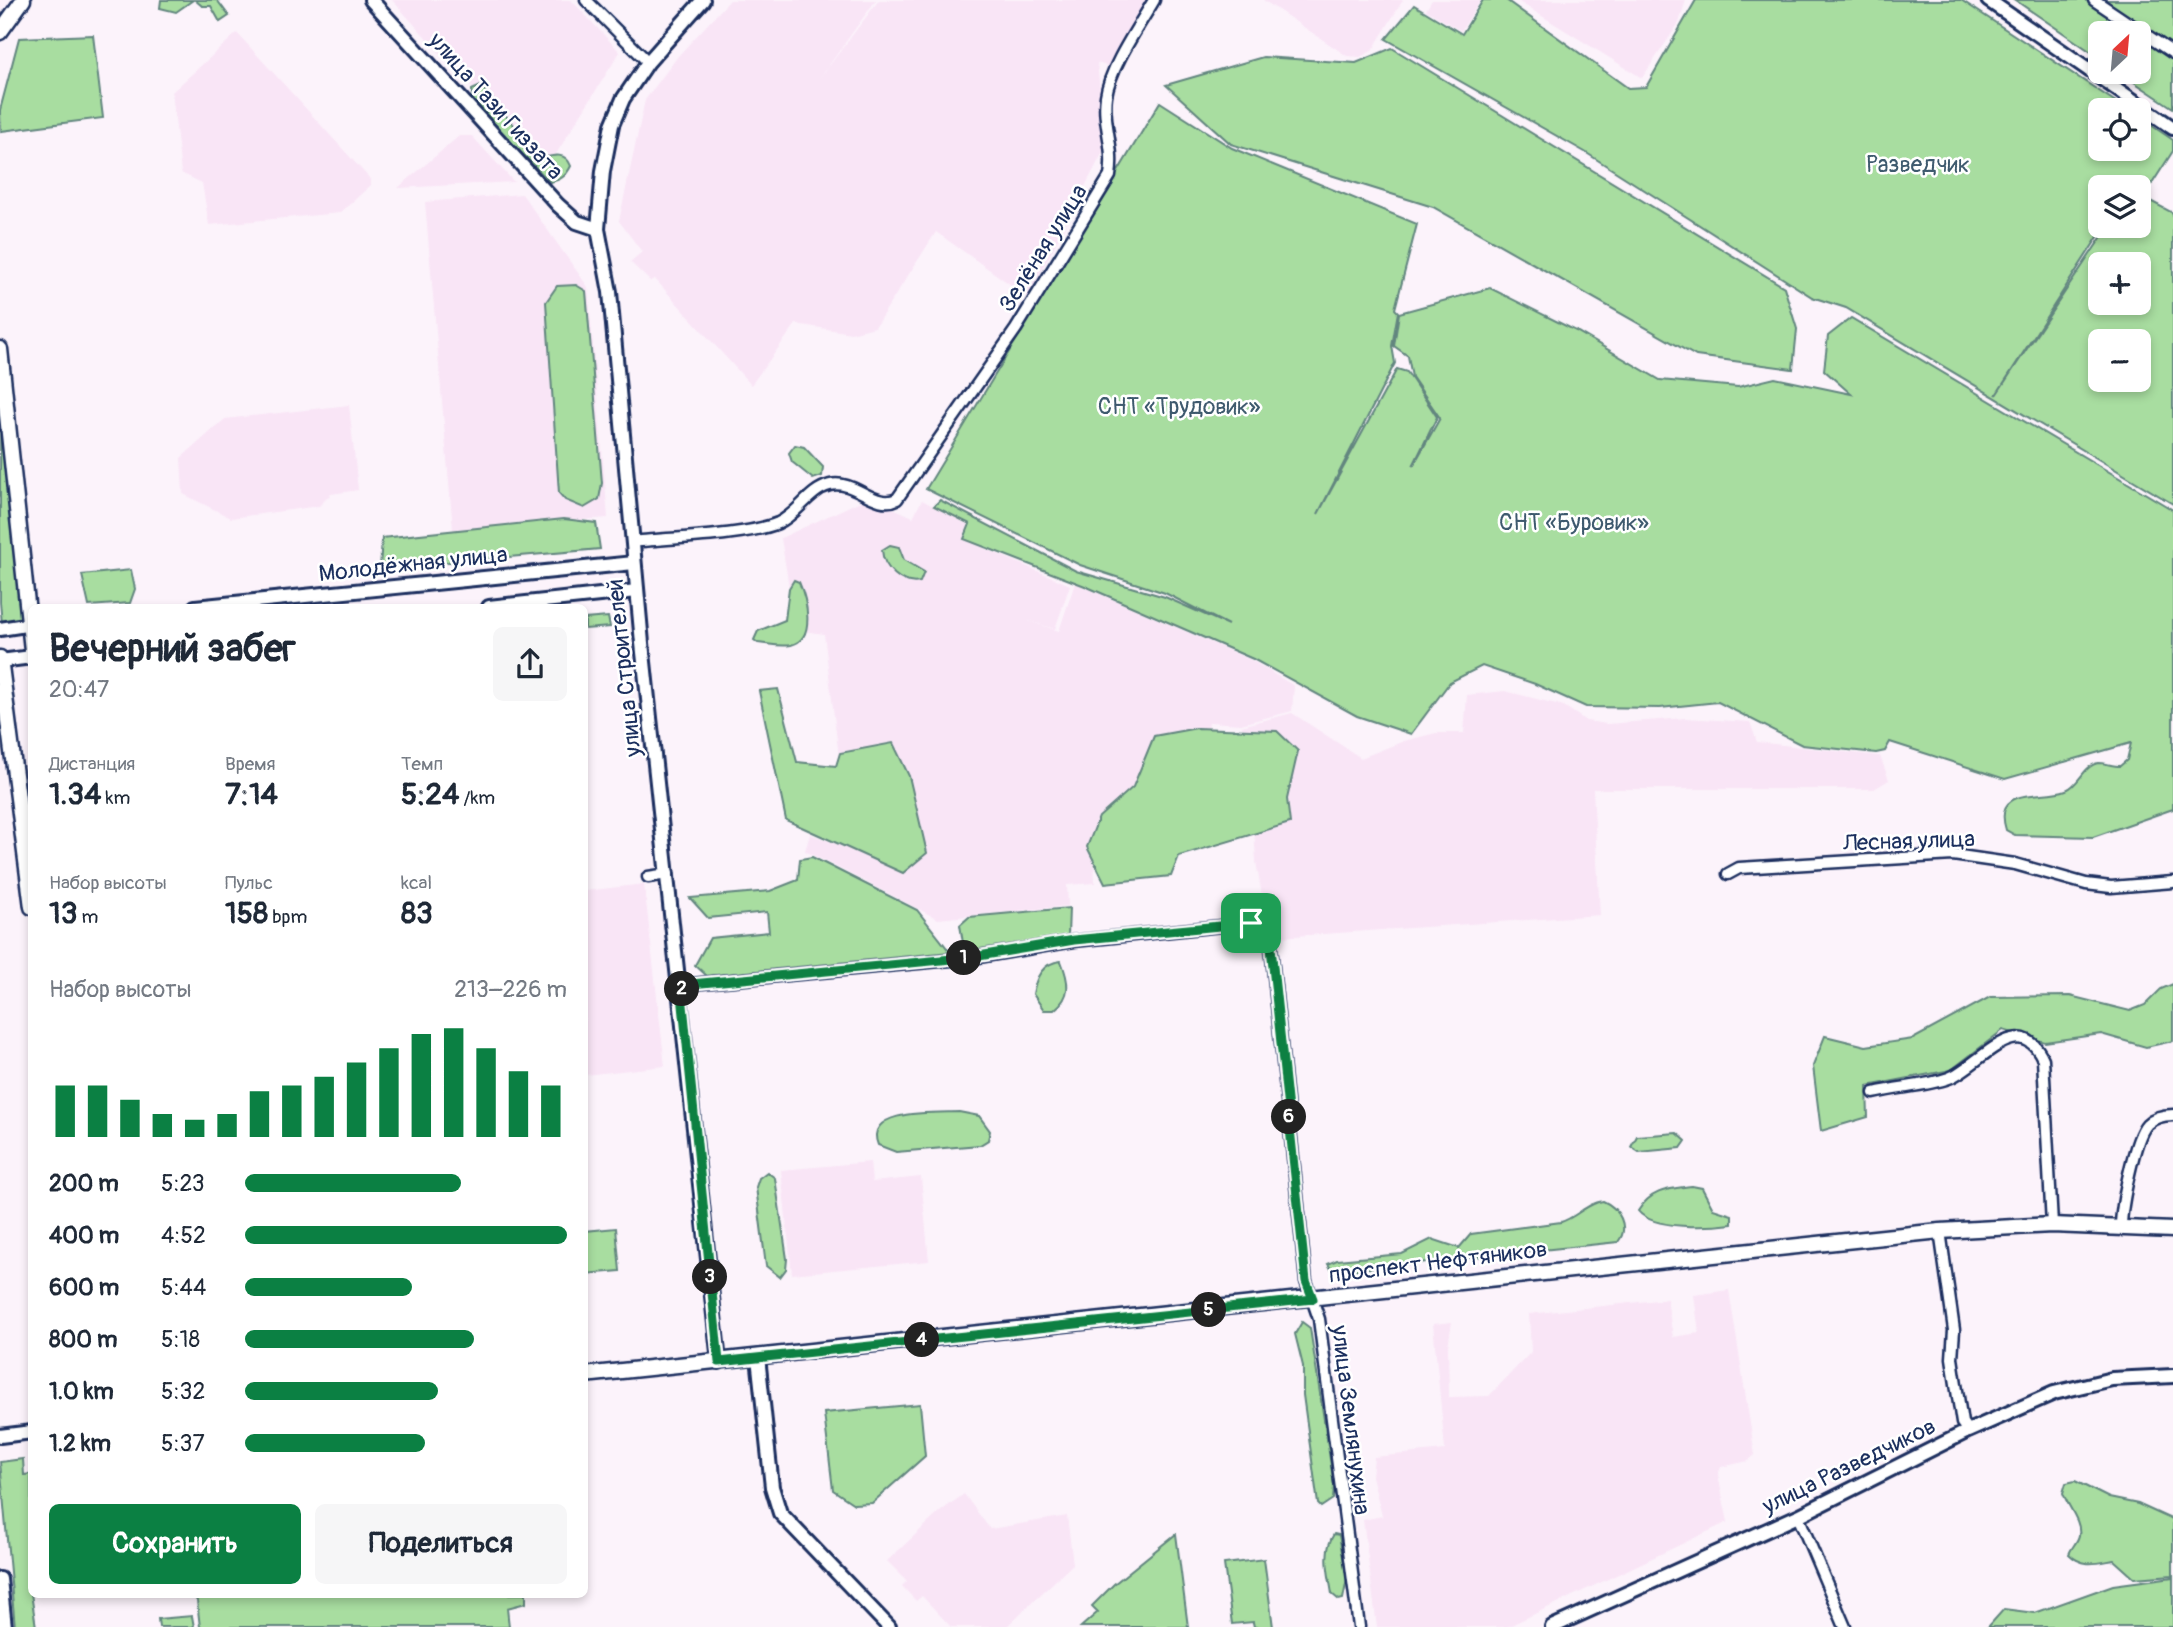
<!DOCTYPE html>
<html lang="ru">
<meta charset="utf-8">
<style>
:root{--surface:#fff;--page:#f6f6f7;--text:#1f2937;--muted:#747a83;--accent:#0b8043}
body{margin:0;font-family:Pangolin,sans-serif;background:var(--page);color:var(--text);height:100vh;display:flex;flex-direction:column;font-size:26px;white-space:nowrap}
*{box-sizing:border-box;margin:0}
p{font-size:23px;color:var(--muted)}
.icon{flex:none;width:38px;height:38px;fill:none;stroke:currentColor;stroke-width:2;stroke-linecap:round;stroke-linejoin:round}
.map{position:relative;flex:1;overflow:hidden}
.details{position:absolute;left:28px;top:604px;width:560px;height:994px;display:flex;flex-direction:column;background:var(--surface);border-radius:10px;box-shadow:0 4px 10px #0003}
.details>*{flex:none}
.needle{width:46px;rotate:26deg}
.tools{position:absolute;left:2088px;top:21px;display:grid;gap:14px}
.tools a{display:grid;place-items:center;width:63px;height:63px;border-radius:10px;background:var(--surface);box-shadow:0 4px 10px #0003;font-size:35px}
.pin{position:absolute;display:grid;place-items:center;width:60px;height:60px;color:#fff;margin:-30px;border-radius:14px;box-shadow:0 4px 10px #0006}
.km{position:absolute;width:35px;height:35px;margin:-18px;border-radius:50%;background:#222;color:#fff;font-size:19px;line-height:35px;text-align:center}
.round{display:grid;place-items:center;flex:none;width:74px;height:74px;border-radius:10px;background:var(--page)}
.overview{display:flex;align-items:center;justify-content:space-between;height:119px;padding:0 21px}
h1{font-size:38px;font-weight:700;line-height:52px}
.stats{display:grid;grid-template-columns:repeat(3,1fr);gap:10px;height:119px;padding:7px 21px}
.stats div{display:grid;align-content:center}
.stats b{font-size:30px;font-weight:700}
.stats small{font-size:19px;font-weight:400}
.stats p{font-size:19px}
.chart{height:196px;padding:14px 21px}
.chart p{display:flex;justify-content:space-between}
.chart svg{width:100%;height:126px;margin-top:7px;stroke:var(--accent);stroke-width:6}
.cta{display:flex;gap:14px;margin-top:auto;padding:14px 21px}
.cta a{flex:1;height:80px;border-radius:10px;background:var(--accent);color:#fff;font-size:28px;font-weight:700;line-height:80px;text-align:center}
.cta a+a{background:var(--page);color:var(--text)}
ul{padding:0 21px;list-style:none;font-size:23px}
li{display:grid;grid-template-columns:112px 84px 1fr;align-items:center;height:52px}
li i{height:18px;border-radius:9px;background:var(--accent)}
.map>svg:first-child{display:block}
.built{fill:#f9e5f6}
.green{fill:#a8dda0;stroke:#62867f;stroke-width:2;fill-rule:evenodd}
.lines{fill:none;stroke-linecap:round;stroke-linejoin:round}
.minor-casing{stroke:#1b2f5e;stroke-width:15}
.tertiary-casing{stroke:#1b2f5e;stroke-width:18}
.secondary-casing{stroke:#1b2f5e;stroke-width:19}
.minor{stroke:#fff;stroke-width:10}
.tertiary{stroke:#fff;stroke-width:12}
.secondary{stroke:#fff;stroke-width:14}
.route-casing{stroke:#fff;stroke-width:14}
.route{stroke:#0b8043;stroke-width:9}
.labels{text-anchor:middle;dominant-baseline:central;stroke-width:5;stroke-linejoin:round;paint-order:stroke}
.street-label{font-size:23px;fill:#1b2f5e;stroke:#fff}
.park-label{font-size:23px;fill:#3e5a6e;stroke:#fff}
</style>
<div class="map">
<svg width="2173" height="1627" viewBox="0 0 2173 1627">
<rect width="100%" height="100%" fill="#fcf3fb"/>
<filter id="ink" filterUnits="userSpaceOnUse"><feTurbulence type="fractalNoise" baseFrequency=".0143" numOctaves="2"/><feDisplacementMap in="SourceGraphic" scale="14" xChannelSelector="R" yChannelSelector="G"/><feConvolveMatrix kernelMatrix="1 2 1 2 8 2 1 2 1" color-interpolation-filters="sRGB"/></filter>
<g filter="url(#ink)">
<g class="built">
<path d="M392,0H571L620,52L546,170Z"/>
<path d="M730,0H876L819,79L879,0H1149L1110,67L1097,63L1106,146L1028,297L936,232L875,327L851,333L796,324L751,385L655,279L650,281L630,262L642,252L619,221L645,100L678,56Z"/>
<path d="M1263,0H1403L1372,51L1360,57L1347,56Z"/>
<path d="M1432,0H1481L1461,31L1426,10Z"/>
<path d="M1516,0H1686L1679,23L1642,78Z"/>
<path d="M237,33L371,180V185L340,213L209,225L202,183L181,173L172,92Z"/>
<path d="M459,136H472L514,182L398,188Z"/>
<path d="M522,194L588,287L608,518L453,530L425,202Z"/>
<path d="M349,405L358,490L331,494L319,506L231,518L183,494L181,458L225,419Z"/>
<path d="M869,497L913,517L922,500L969,525L963,539L1070,585L1055,629L1026,620L1059,631L1075,583L1251,660L1294,686L1292,711L1241,724L1209,722L1207,742L1094,857L1095,883L1067,885L1068,906L938,919L805,851L810,834L862,853L849,839L824,634L796,630L781,538Z"/>
<path d="M1505,691L1564,706L1586,721L1607,724L1685,718L1750,722L1757,742L1880,756L1889,780L1874,789H1593L1600,915L1280,937L1278,918H1270L1265,912L1256,862L1253,809L1242,726L1292,713L1361,758L1404,741L1436,733H1464L1467,695Z"/>
<path d="M644,884L665,1066L585,1075V891Z"/>
<path d="M870,1162L872,1182L921,1177L929,1261L792,1274L781,1170Z"/>
<path d="M1729,1290L1755,1455L1748,1461L1721,1467L1718,1475L1728,1522L1507,1627H1377L1363,1520L1382,1516L1372,1476L1374,1457L1445,1450L1433,1324L1452,1322L1448,1346L1449,1397L1489,1396L1531,1352L1529,1314L1667,1299L1673,1337L1699,1333L1694,1295Z"/>
<path d="M964,1494L990,1529L1067,1516L1073,1564L1006,1627H951L922,1596L916,1601L902,1586L907,1581L887,1561L941,1511Z"/>
</g>
<g class="green">
<path d="M161,0H193L176,12L160,8Z"/>
<path d="M195,0H217L229,16L220,22L211,6H202Z"/>
<path d="M1483,0H1506L1628,88L1646,87L1696,0H1961L2128,110H2100V149H2138L2139,117L2173,140V151L2148,190L2138,187H2100V226H2105L1996,395L2109,226H2138L2139,195L2173,213V504L1846,308L1812,297L1585,152L1386,39L1414,5L1462,34ZM2100,264H2138V303H2100ZM2100,341H2138V380H2100Z"/>
<path d="M2015,0H2173V108L2119,72H2138V33H2100V58Z"/>
<path d="M93,35L103,118L1,131L0,110L19,38Z"/>
<path d="M1392,48L1784,287L1797,329L1793,369L1696,356L1433,207L1231,144L1166,85L1263,57L1356,63Z"/>
<path d="M481,86L539,155L543,158C554,155 566,152 571,166C566,176 561,180 550,182L477,108L472,100V90Z"/>
<path d="M1160,102L1232,148L1417,224L1395,309L1398,312L1392,346L1395,363L1318,514L1397,369L1407,372L1437,417L1413,466L1440,418L1412,377L1408,356L1394,346L1399,313L1490,288L1576,331L1660,380L1738,387L1775,378L1851,394L1824,370L1828,336L1851,318L2173,510V809L2093,837L2015,835L2006,830C1992,785 2043,799 2066,790C2080,785 2083,765 2099,763C2105,763 2113,766 2120,766L2127,760L2131,743L2005,779L1890,742L1885,751L1876,753L1802,745L1718,702L1660,708L1586,707L1535,684L1482,666L1450,682L1411,734L1357,716L1253,659L1085,586L964,539L970,524L934,506L940,500L1076,571L1165,597L1228,625L1165,593L1080,565L926,489Z"/>
<path d="M576,285L586,291L602,483L599,499L584,508L565,500L559,493L546,302L557,286Z"/>
<path d="M0,422L22,622L2,624L0,602Z"/>
<path d="M795,445L804,447L823,467L822,476L813,479L792,462L789,453Z"/>
<path d="M564,519L596,523L600,549L380,568L382,538Z"/>
<path d="M890,545L899,547L904,560L924,572L920,582C902,586 883,568 882,550Z"/>
<path d="M131,570L135,589L130,603L89,606L82,575Z"/>
<path d="M794,580L799,582C806,598 817,639 791,645C780,647 769,644 758,643L754,640L758,631L785,620L789,588Z"/>
<path d="M608,617L610,627L585,629V619Z"/>
<path d="M778,689L797,762L836,766L840,753L893,743L909,776L927,853L903,873L786,820L759,691Z"/>
<path d="M1197,728L1277,731L1298,751L1287,799L1290,823L1179,856L1171,876L1105,883L1087,847L1099,817L1133,787L1154,736Z"/>
<path d="M812,857L917,910L950,952L707,976L695,965L710,938L769,932L767,912L708,918L690,898L770,891L798,880L800,859Z"/>
<path d="M1069,908L1068,936L979,949L963,943L960,925L969,917Z"/>
<path d="M1061,961C1069,981 1072,996 1054,1010H1044L1033,994C1036,977 1042,963 1061,961Z"/>
<path d="M2173,984V1041L2146,1047L2101,1034L2045,1042L2003,1030L1951,1070L1867,1086L1868,1117L1821,1131L1813,1066L1825,1036L1866,1046L1913,1039L1990,997L2070,996L2130,1011L2145,1005L2161,989Z"/>
<path d="M959,1112L979,1116L990,1131L988,1140L980,1145L896,1152L878,1145C863,1108 937,1113 959,1112Z"/>
<path d="M1677,1133L1686,1141L1681,1148L1639,1152L1631,1147L1637,1136Z"/>
<path d="M767,1172L775,1178L787,1259L786,1269L780,1277L766,1266L756,1187L759,1178Z"/>
<path d="M1692,1186L1702,1188L1713,1209L1732,1215V1224C1710,1227 1653,1230 1638,1211C1651,1189 1669,1189 1692,1186Z"/>
<path d="M1603,1201C1619,1208 1630,1227 1618,1242L1333,1272L1328,1264L1337,1260L1402,1254L1432,1239L1459,1248L1471,1234L1561,1222C1577,1217 1587,1203 1603,1201Z"/>
<path d="M616,1228L620,1271L585,1274V1231Z"/>
<path d="M1302,1322L1310,1328L1334,1485L1333,1499L1321,1507L1318,1504L1303,1395V1366L1295,1334Z"/>
<path d="M920,1404L925,1456L872,1503L854,1504L833,1490L824,1413Z"/>
<path d="M23,1459L24,1475L31,1474L32,1565L27,1566L36,1627H15L0,1462Z"/>
<path d="M2075,1481L2109,1498L2138,1504L2173,1520V1575L2134,1578L2114,1560C2097,1563 2083,1568 2069,1554C2072,1546 2078,1542 2079,1535C2082,1522 2067,1505 2063,1493L2066,1483Z"/>
<path d="M1176,1534L1188,1627H1081L1098,1612L1092,1606L1114,1584Z"/>
<path d="M1334,1534L1339,1535L1347,1579L1343,1599L1339,1600L1332,1594C1329,1574 1322,1552 1334,1534Z"/>
<path d="M1264,1559L1273,1627H1254L1253,1622L1232,1624L1224,1564Z"/>
<path d="M2173,1577V1627H1988L2004,1609L2035,1613L2113,1585Z"/>
<path d="M193,1594H526V1603L507,1608L509,1627H200L197,1601Z"/>
<path d="M192,1616L194,1627H159L158,1619Z"/>
</g>
<g class="lines">
<defs>
<g id="minor">
<path d="M586,0L648,62"/>
<path d="M2094,0L2173,53"/>
<path d="M2120,33L2128,23"/>
<path d="M2089,71L2100,57"/>
<path d="M632,542C669,538 747,536 778,523C798,514 809,490 830,485C854,479 876,510 897,499L1016,329L1110,176C1115,145 1102,124 1106,96C1110,67 1139,26 1154,0"/>
<path d="M1728,874L1739,868L1953,855L2015,864L2086,884L2111,887L2173,882"/>
<path d="M648,877L668,874"/>
<path d="M681,985L973,958L1074,941L1251,923L1264,929L1270,938L1306,1281L1319,1319L1359,1627"/>
<path d="M1874,1093C1898,1087 1926,1086 1949,1078C1977,1068 2019,1007 2043,1059L2052,1225"/>
<path d="M2121,1227C2121,1208 2134,1138 2147,1124C2154,1117 2163,1115 2173,1115"/>
<path d="M1940,1231L1954,1330L1952,1358L1962,1423L1968,1431"/>
<path d="M1798,1516L1845,1627"/>
</g>
<g id="tertiary">
<path d="M371,0L558,205L577,222L598,229"/>
<path d="M703,0L648,62L623,99L612,125L603,171L598,229L610,292L642,643L719,1362"/>
<path d="M1988,0L2173,128"/>
<path d="M195,607L634,563"/>
<path d="M489,607L637,591"/>
<path d="M0,629L32,624"/>
<path d="M0,661L32,657"/>
<path d="M758,1357L772,1487L780,1513L889,1627"/>
<path d="M0,1436L32,1432"/>
<path d="M0,1579L5,1627"/>
<path d="M1552,1627L1798,1516L1968,1431L2054,1393L2112,1379L2173,1376"/>
</g>
<g id="secondary">
<path d="M0,32L23,0"/>
<path d="M0,349L32,650"/>
<path d="M0,658L32,907"/>
<path d="M584,1375L1940,1231L2052,1225L2173,1230"/>
</g>
</defs>
<use href="#minor" class="minor-casing"/>
<use href="#tertiary" class="tertiary-casing"/>
<use href="#secondary" class="secondary-casing"/>
<use href="#minor" class="minor"/>
<use href="#tertiary" class="tertiary"/>
<use href="#secondary" class="secondary"/>
</g>
</g>
<g class="lines" filter="url(#ink)">
<defs>
<path id="route" d="M1251,923L1264,929L1270,938L1306,1281L1313,1299L719,1362L681,985L973,957L1074,940Z"/>
</defs>
<use href="#route" class="route-casing"/>
<use href="#route" class="route"/>
</g>
<g class="labels">
<g class="street-label">
<text transform="translate(496 106) rotate(48)">улица Тази Гиззата</text>
<text transform="translate(1043 248) rotate(-58)">Зелёная улица</text>
<text transform="translate(413 564) rotate(-6)">Молодёжная улица</text>
<text transform="translate(624 668) rotate(-96)">улица Строителей</text>
<text transform="translate(1909 841) rotate(-2)">Лесная улица</text>
<text transform="translate(1438 1262) rotate(-7)">проспект Нефтяников</text>
<text transform="translate(1351 1420) rotate(83)">улица Землянухина</text>
<text transform="translate(1849 1466) rotate(-26)">улица Разведчиков</text>
</g>
<g class="park-label">
<text x="1918" y="164">Разведчик</text>
<text x="1179" y="406">СНТ «Трудовик»</text>
<text x="1574" y="522">СНТ «Буровик»</text>
</g>
</g>
</svg>
<div class="tools">
<a><svg class="needle" viewBox="-14 -14 28 28"><path d="M0-13l5 13h-10z" fill="#e53935"/><path d="M0 13l5-13h-10z" fill="#747a83"/></svg></a>
<a><svg class="icon" aria-label="locate" viewBox="0 0 24 24"><circle cx="12" cy="12" r="6"/><path d="M12 2v4M12 18v4M2 12h4M18 12h4"/></svg></a>
<a><svg class="icon" aria-label="layers" viewBox="0 0 24 24"><path d="M12 4l9 5-9 5-9-5zM3 14l9 5 9-5"/></svg></a>
<a>+</a>
<a>−</a>
</div>
<div class="pin" style="left:1251px;top:923px;background:#1e9e55"><svg class="icon" aria-label="arrive" viewBox="0 0 24 24"><path d="M6 21V4h12l-3 4 3 4H6"/></svg></div>
<b class="km" style="left:964px;top:958px">1</b>
<b class="km" style="left:682px;top:989px">2</b>
<b class="km" style="left:710px;top:1277px">3</b>
<b class="km" style="left:922px;top:1340px">4</b>
<b class="km" style="left:1209px;top:1310px">5</b>
<b class="km" style="left:1289px;top:1117px">6</b>
<section class="details">
<div class="overview"><div><h1>Вечерний забег</h1><p>20:47</p></div><a class="round"><svg class="icon" aria-label="share" viewBox="0 0 24 24"><path d="M12 15V3M7 8l5-5 5 5M5 13v7h14v-7"/></svg></a></div>
<div class="stats">
<div><p>Дистанция</p><b>1.34<small> km</small></b></div>
<div><p>Время</p><b>7:14</b></div>
<div><p>Темп</p><b>5:24<small> /km</small></b></div>
</div>
<div class="stats">
<div><p>Набор высоты</p><b>13<small> m</small></b></div>
<div><p>Пульс</p><b>158<small> bpm</small></b></div>
<div><p>kcal</p><b>83</b></div>
</div>
<div class="chart"><p><span>Набор высоты</span>213–226 m</p>
<svg viewBox="0 0 160 44" preserveAspectRatio="none"><path d="M5 44V26M15 44V26M25 44V31M35 44V36M45 44V38M55 44V36M65 44V28M75 44V26M85 44V23M95 44V18M105 44V13M115 44V8M125 44V6M135 44V13M145 44V21M155 44V26"/></svg>
</div>
<ul>
<li><b>200 m</b>5:23<i style="width:67%"></i></li>
<li><b>400 m</b>4:52<i style="width:100%"></i></li>
<li><b>600 m</b>5:44<i style="width:52%"></i></li>
<li><b>800 m</b>5:18<i style="width:71%"></i></li>
<li><b>1.0 km</b>5:32<i style="width:60%"></i></li>
<li><b>1.2 km</b>5:37<i style="width:56%"></i></li>
</ul>
<div class="cta"><a>Сохранить</a><a>Поделиться</a></div>
</section>
</div>
